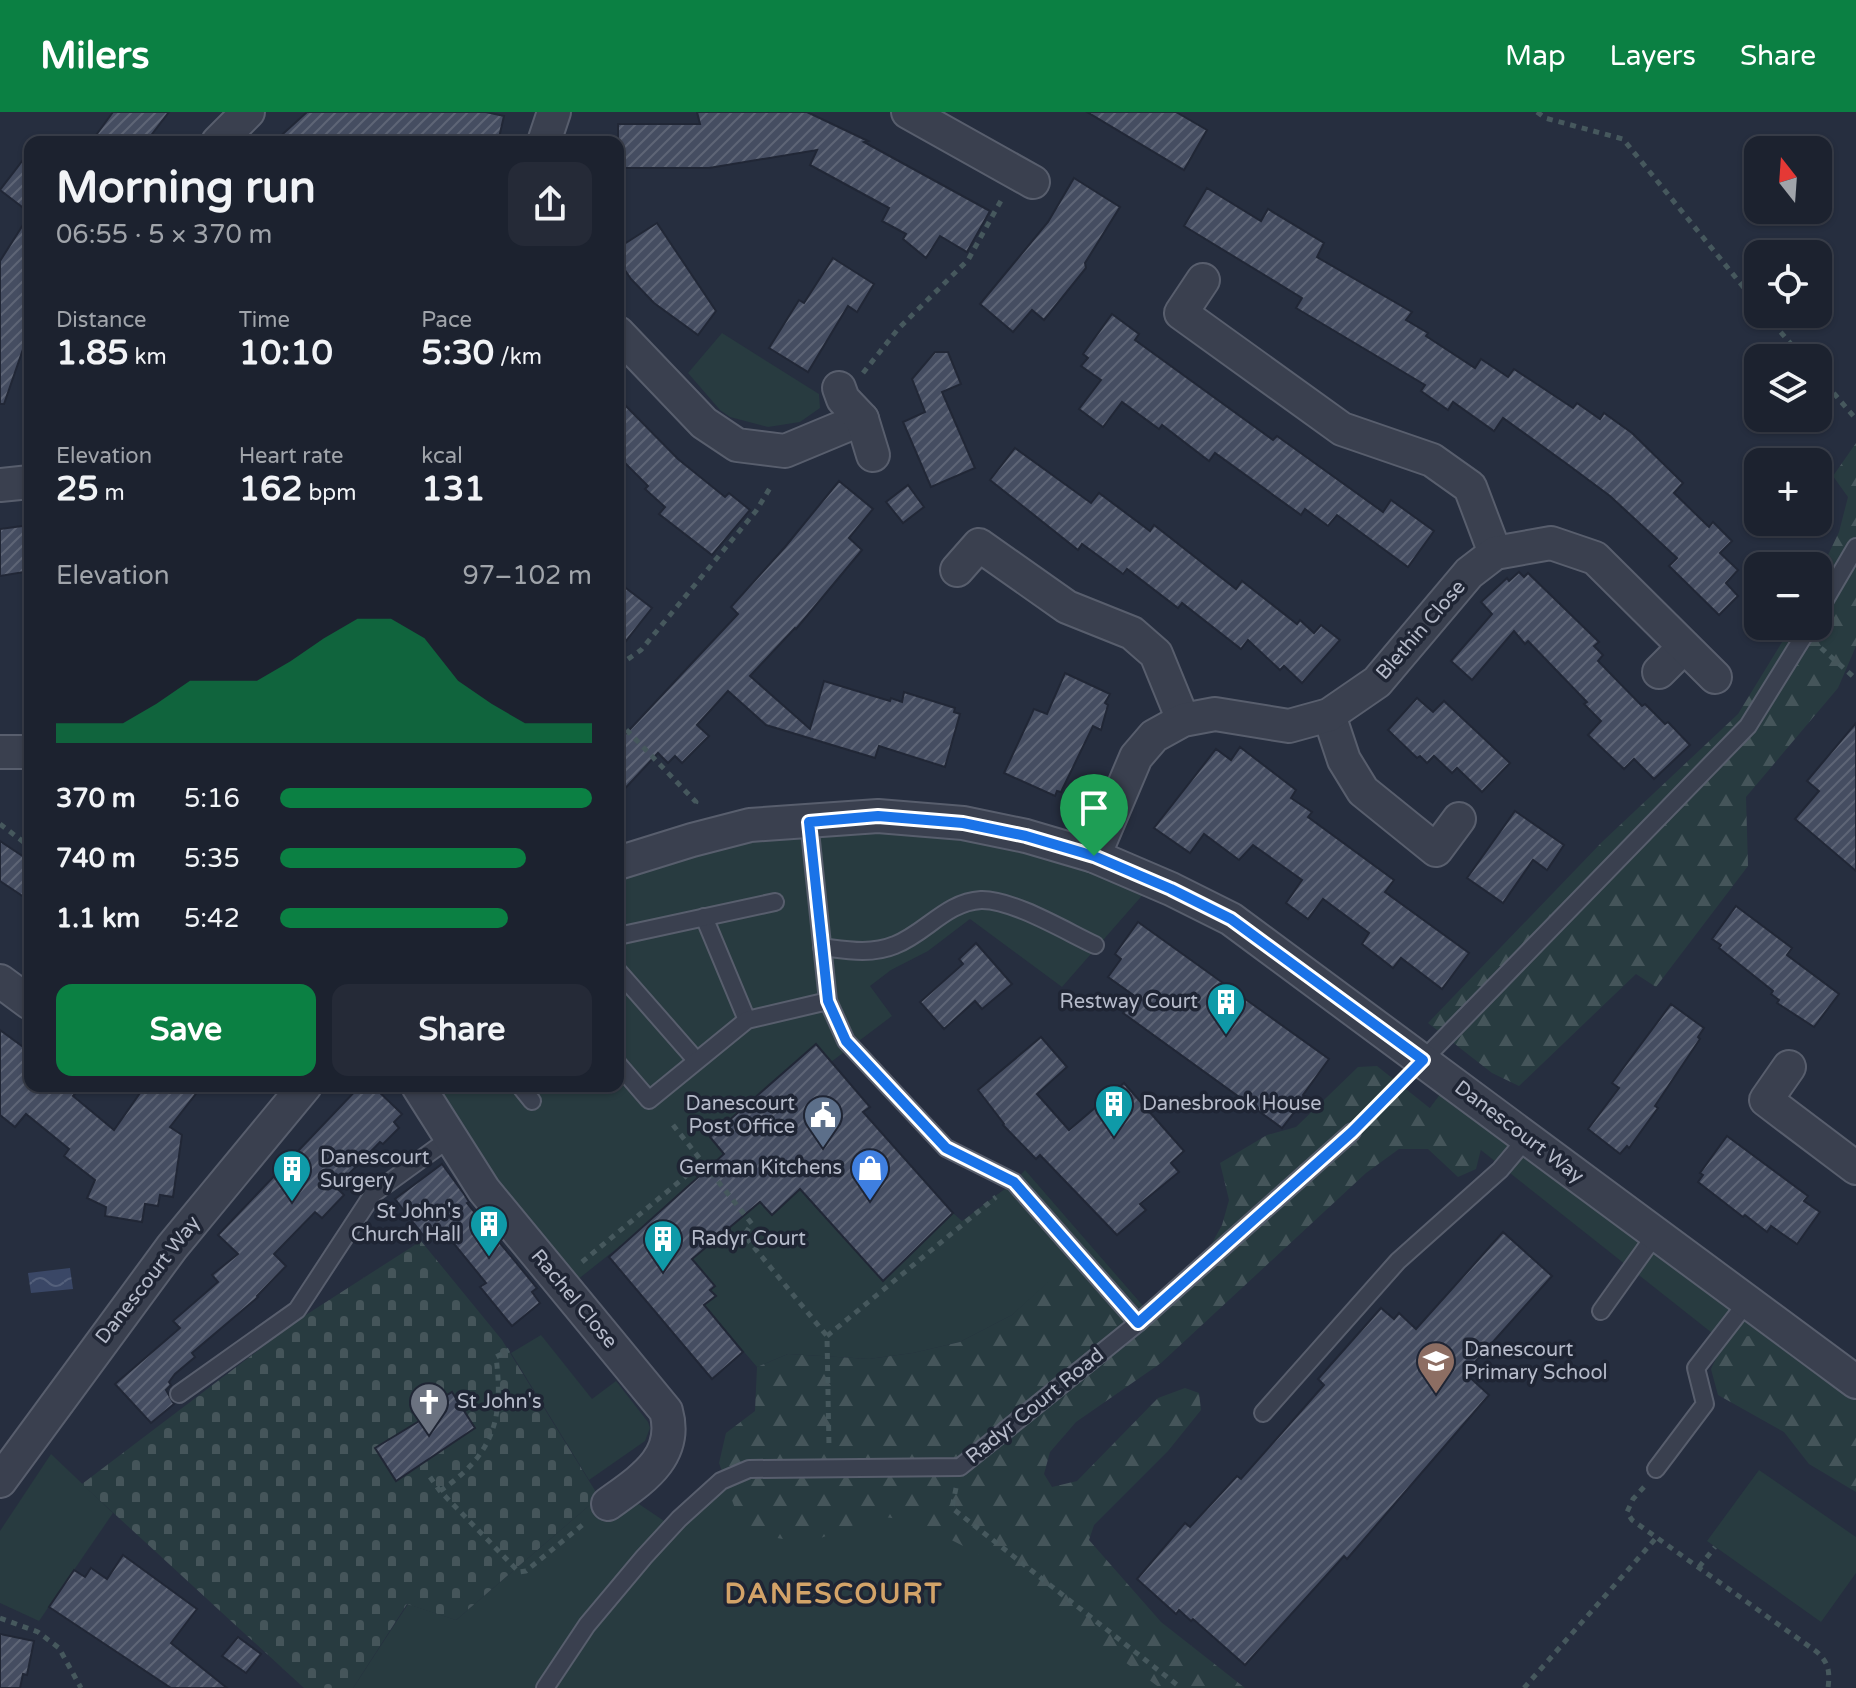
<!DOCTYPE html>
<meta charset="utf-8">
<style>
:root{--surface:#1c222f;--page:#252a37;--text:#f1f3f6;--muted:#a0a4aa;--line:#3a3f4b;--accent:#0b8043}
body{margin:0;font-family:"Varela Round",sans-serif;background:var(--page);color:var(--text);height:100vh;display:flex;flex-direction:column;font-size:30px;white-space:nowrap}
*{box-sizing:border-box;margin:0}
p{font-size:26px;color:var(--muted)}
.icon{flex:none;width:44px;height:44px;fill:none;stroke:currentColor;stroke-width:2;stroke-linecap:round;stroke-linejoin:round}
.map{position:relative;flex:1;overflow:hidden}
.drawer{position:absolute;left:24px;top:24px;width:600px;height:956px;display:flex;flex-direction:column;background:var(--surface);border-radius:16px;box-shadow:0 2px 6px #0004,0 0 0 2px var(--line)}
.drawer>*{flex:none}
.needle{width:52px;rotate:343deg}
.buttons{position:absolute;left:1744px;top:24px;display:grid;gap:16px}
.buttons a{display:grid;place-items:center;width:88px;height:88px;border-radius:16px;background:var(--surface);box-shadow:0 2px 6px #0004,0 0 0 2px var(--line);font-size:40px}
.pin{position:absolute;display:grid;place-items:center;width:68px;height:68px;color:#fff;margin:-82px -34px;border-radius:50% 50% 50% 0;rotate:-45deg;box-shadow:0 0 8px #0007}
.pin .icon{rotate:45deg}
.round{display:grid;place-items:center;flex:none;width:84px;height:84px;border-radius:16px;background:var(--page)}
.headline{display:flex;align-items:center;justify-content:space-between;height:136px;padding:0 32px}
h1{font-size:44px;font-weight:700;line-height:60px}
.metrics{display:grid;grid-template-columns:repeat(3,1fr);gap:12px;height:136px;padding:8px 32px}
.metrics div{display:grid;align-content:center}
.metrics b{font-size:34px;font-weight:700}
.metrics small{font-size:22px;font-weight:400}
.metrics p{font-size:22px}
.chart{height:224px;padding:16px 32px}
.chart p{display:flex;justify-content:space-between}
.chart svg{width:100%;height:144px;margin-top:8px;fill:var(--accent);opacity:.7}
.cta{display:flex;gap:16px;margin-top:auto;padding:16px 32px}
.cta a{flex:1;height:92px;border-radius:16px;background:var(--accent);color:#fff;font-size:32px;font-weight:700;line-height:92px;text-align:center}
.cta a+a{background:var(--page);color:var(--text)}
ul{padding:0 32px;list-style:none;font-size:26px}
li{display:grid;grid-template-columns:128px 96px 1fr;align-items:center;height:60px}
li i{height:20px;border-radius:10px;background:var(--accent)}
header{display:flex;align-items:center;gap:48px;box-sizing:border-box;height:112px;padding:0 40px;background:var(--accent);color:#fff}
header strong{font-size:38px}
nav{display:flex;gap:44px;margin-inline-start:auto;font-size:28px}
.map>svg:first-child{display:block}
.green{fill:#283b40}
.forest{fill:url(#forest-firs)}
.cemetery{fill:url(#cemetery-stones)}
.water{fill:url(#water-waves)}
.building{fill:url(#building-hatch);stroke:#212736;stroke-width:2}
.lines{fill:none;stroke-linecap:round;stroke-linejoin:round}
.service-casing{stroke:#585e6d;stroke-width:20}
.minor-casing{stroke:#585e6d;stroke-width:36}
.path{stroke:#46585d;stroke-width:5;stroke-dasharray:6 6;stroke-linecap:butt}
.service{stroke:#3a404f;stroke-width:16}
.minor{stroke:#3a404f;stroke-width:32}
.route-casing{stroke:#fff;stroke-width:16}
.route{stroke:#1a73e8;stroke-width:10}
.labels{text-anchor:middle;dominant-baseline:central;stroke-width:7;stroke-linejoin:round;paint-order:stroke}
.street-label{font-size:20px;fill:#b6bbca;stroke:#1f2534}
.poi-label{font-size:20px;fill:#b6bbca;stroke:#1f2534;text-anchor:start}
.district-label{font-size:28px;font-weight:bold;letter-spacing:2px;fill:#d3a368;stroke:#1f2534}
</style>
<header>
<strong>Milers</strong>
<nav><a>Map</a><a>Layers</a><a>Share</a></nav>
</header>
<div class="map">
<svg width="1856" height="1576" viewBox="0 0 1856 1576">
<defs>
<pattern id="forest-firs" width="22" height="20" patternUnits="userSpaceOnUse" patternTransform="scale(2)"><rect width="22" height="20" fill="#283b40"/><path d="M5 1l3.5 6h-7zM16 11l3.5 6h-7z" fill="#45555a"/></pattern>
<pattern id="cemetery-stones" width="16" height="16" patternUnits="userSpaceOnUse" patternTransform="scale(2)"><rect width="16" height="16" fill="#283b40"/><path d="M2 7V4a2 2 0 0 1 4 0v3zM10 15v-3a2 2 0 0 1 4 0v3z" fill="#45555a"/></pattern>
<pattern id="water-waves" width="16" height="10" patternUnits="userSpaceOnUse" patternTransform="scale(2)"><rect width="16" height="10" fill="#3a4766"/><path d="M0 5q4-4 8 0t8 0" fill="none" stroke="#54607b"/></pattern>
<pattern id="building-hatch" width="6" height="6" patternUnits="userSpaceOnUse" patternTransform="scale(2)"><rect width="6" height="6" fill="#454d61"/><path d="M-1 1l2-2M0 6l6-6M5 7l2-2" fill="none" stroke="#5e6576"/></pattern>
</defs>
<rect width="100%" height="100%" fill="#262e3f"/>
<g class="green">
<path d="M722,221L819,282L820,296L800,310L768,315L730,305L720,298L688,261Z"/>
<path d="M878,704L1154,770L1062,875L970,807L928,839L891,858L870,874L892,904L831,950L816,933L710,1025L754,1077L751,1081L771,1102L800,1077L883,1169L953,1101L962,1109L1014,1070L1025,1058L1144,1195L1121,1198L1059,1161L1012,1203L960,1230L913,1241L869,1247L788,1242L757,1255L704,1193L715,1184L710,1177L715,1174L692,1147L735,1111L697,1066L666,1093L671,1100L644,1115L567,1176L418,974H618V751Z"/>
<path d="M1450,969L1856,1270V1335L1429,997Z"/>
<path d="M541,1223L592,1287L616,1269L648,1310L650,1316L645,1329L589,1368L511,1241Z"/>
<path d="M51,1342L113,1401L39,1509L0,1491V1419Z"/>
<path d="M960,1355L1224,1576H353L408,1492L456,1508L599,1385L618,1399L639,1392L679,1419L721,1369Z"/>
<path d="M1759,1358L1856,1425V1461L1821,1510L1707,1429Z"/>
</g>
<g class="forest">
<path d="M1856,331V534L1838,576L1746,685L1748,754L1656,875L1636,862L1519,974L1492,961L1428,911L1602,730L1738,602L1792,514H1818V464L1839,420L1848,385L1833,364Z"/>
<path d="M1377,954L1481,1037L1476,1057L1458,1065L1428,1037H1399L1366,1061L1161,1251L1076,1310L1050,1340L1044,1362L1052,1375L1077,1369L1158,1286L1185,1276L1199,1281L1201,1298L1168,1339L1094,1413L1089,1428L1161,1510L1245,1576H1160L977,1441L914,1409L877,1404L808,1431L777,1426L739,1408L719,1351L726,1321L755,1299L757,1255L788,1242L869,1247L913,1241L960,1230L1012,1203L1058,1161L1074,1160L1121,1198L1144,1195L1206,1142L1222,1113L1229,1088L1220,1051L1267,1023L1296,1015L1358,955Z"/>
<path d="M1751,1224L1771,1233L1807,1267L1856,1299V1380L1809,1352L1784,1320L1718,1283L1711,1257C1723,1234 1723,1225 1751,1224Z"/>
</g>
<path class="cemetery" d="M421,1129L502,1228L599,1385L456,1508L407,1492L353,1576H304L82,1372L298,1208Z"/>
<path class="water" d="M70,1156L73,1177L31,1181L28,1161Z"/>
<g class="building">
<path d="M113,0H169L146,30H91Z"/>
<path d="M307,0H486L504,4L498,30H274Z"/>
<path d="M697,0H807L868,29L864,30L990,99L967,140L940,124L926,146L903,127L906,122L882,109L889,96L810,53L817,38L709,56H618V12H700Z"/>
<path d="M1087,0H1176L1207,18L1184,58Z"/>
<path d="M30,39V101L0,78Z"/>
<path d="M1074,66L1120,95L1085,151L1086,156L1044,208L1032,198L1013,220L980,192L1048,110Z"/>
<path d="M1207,76L1261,109L1268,97L1324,131L1317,145L1412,200L1406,208L1428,221L1426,224L1475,256L1481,247L1508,265L1514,257L1573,296L1577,291L1600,307L1604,301L1632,321L1683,371L1674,381L1709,415L1713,410L1732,429L1720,441L1738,458L1726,471L1738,484L1719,503L1669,454L1677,446L1610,384L1567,352L1503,306L1494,319L1453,290L1448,298L1421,279L1425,273L1296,196L1302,186L1184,114Z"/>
<path d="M30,102V217L4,292H0V149Z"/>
<path d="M657,111L716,199L698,223L654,191L631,167L618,148V136Z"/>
<path d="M833,146L874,172L857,200L848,194L808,260L769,236L799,188L804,191Z"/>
<path d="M1112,202L1139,222L1135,228L1273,328L1277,324L1383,400L1391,388L1434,419L1408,455L1337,403L1328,414L1305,397L1301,403L1215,341L1209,349L1162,313L1159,317L1122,290L1103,315L1079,297L1101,268L1081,254L1088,246L1083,242Z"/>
<path d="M935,240H948L961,272L942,280L975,356L931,375L903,310L925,300L912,267Z"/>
<path d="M618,286L678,347L725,385L729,381L750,398L712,443L659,402L665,395L645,377L648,374L618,344Z"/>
<path d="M1015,336L1091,391L1099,381L1150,419L1154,413L1236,477L1242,469L1297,512L1300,508L1314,521L1321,513L1340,528L1302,571L1284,554L1280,558L1248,528L1241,537L1182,491L1178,496L1127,457L1123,462L1082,432L1078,438L990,368Z"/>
<path d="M839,369L873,397L849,426L862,438L796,517L795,516L750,564L810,617L824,569L890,589L891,586L902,590L904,580L955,596L954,600L960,602L945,655L879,634L875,646L766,613L728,579L697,613L709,624L682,651L675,644L668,651L658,641L618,684V630L738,502L731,495L785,435Z"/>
<path d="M908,373L924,395L903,411L886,390Z"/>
<path d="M30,413V459L0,464V417Z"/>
<path d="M1519,460L1524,465L1528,461L1599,530L1594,534L1603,543L1598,549L1642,594L1645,592L1665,612L1668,610L1690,633L1654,667L1634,647L1624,657L1588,623L1601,609L1584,592L1587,590L1557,559L1528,529L1525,532L1514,519L1472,568L1451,549L1492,502L1481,490L1507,466L1509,469Z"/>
<path d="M618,470L652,496L618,539Z"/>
<path d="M1065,561L1110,582L1105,591L1108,593L1101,618L1093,614L1061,680L1057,679L1055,684L1004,661L1034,597L1047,602Z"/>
<path d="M1417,586L1433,600L1444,589L1510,651L1482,680L1457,656L1452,661L1434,644L1427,651L1420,644L1417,646L1388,618Z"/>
<path d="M1856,611V759L1795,707L1819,679L1807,669Z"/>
<path d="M1240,635L1296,678L1291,686L1312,700L1308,705L1394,768L1385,780L1469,841L1442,877L1401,846L1393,856L1362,832L1369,821L1323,787L1308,807L1286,791L1302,768L1253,733L1239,748L1204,722L1190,741L1154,716L1216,637L1231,648Z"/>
<path d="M1515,699L1564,733L1547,758L1533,748L1503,791L1467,766Z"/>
<path d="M0,729L30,749V789L0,769Z"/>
<path d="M1736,794L1792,836L1787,843L1839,882L1814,915L1777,891L1779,888L1771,882L1773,879L1719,836L1721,833L1712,827Z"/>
<path d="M1138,810L1329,947L1303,983L1306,985L1282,1016L1123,901L1136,885L1108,865L1121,847L1115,842Z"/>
<path d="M976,831L1012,872L982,897L975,889L944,917L920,890L963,852L959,847Z"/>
<path d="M1671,892L1704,916L1698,925L1700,927L1655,994L1658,996L1629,1036L1627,1034L1620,1042L1588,1017L1619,976L1612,971Z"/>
<path d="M0,918L30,940V974H82L73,984L114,1018L145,974H202L170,1015L182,1023L173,1085L160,1083L158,1094L145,1092L142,1110L105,1104L106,1095L87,1086L95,1068L64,1044L69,1037L26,1002L15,1015L0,1003Z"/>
<path d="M1041,925L1067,955L1037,982L1069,1018L1124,971L1184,1039L1171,1051L1179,1060L1140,1092L1146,1098L1117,1123L1040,1043L1036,1047L1003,1013L1004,1012L978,978Z"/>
<path d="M816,932L870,995L863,1000L953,1101L883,1169L800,1077L772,1103L760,1090L692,1147L715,1174L710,1178L716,1184L704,1193L743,1240L712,1267L609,1145L724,1042L710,1025Z"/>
<path d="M360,974H373L402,1002L394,1010L399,1016L383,1032L380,1030L336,1075L344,1083L322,1106L315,1100L274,1142L286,1154L257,1184L258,1185L192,1241L195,1245L175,1262L169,1270L171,1273L166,1278L174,1292L151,1311L115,1272L180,1216L173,1209L218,1170L212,1163L238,1142L218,1123Z"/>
<path d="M1727,1024L1808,1084L1804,1089L1820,1100L1797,1132L1771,1114L1767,1120L1745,1103L1743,1105L1698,1070L1703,1063L1700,1061Z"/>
<path d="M442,1052L464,1082L469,1090L467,1091L537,1176L532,1180L540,1191L512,1214L480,1175L486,1171L438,1112L423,1123L395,1087Z"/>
<path d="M1503,1120L1552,1164L1465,1261L1489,1283L1347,1447L1344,1444L1245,1553L1193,1507L1191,1509L1179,1498L1176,1502L1137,1467L1185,1411L1190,1415L1237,1364L1241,1367L1324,1273L1318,1267L1381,1196L1394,1207L1399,1201L1416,1217Z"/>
<path d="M452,1280L475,1316L396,1369L375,1336L429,1303L425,1297Z"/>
<path d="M123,1443L197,1497L171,1531L227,1576H171L49,1495L74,1458L85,1465L91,1456L107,1467Z"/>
<path d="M0,1522L34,1529L27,1563L23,1562L20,1576H0Z"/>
<path d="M238,1525L261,1542L246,1561L222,1544Z"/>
</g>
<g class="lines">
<defs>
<g id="service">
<path d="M1818,500L1856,435"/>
<path d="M809,710L828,889L846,929L946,1036L1014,1070L1138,1211"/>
<path d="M704,805L747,908"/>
<path d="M618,824L775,790"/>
<path d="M822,835C846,838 871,843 895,833C926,821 946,790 981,788C1012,787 1067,820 1095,833"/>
<path d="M618,859L696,948"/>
<path d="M1423,948L1748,614L1810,514"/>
<path d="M618,952L649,988L747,908L828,889"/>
<path d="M520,974L532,989"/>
<path d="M1601,1199L1656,1122"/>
<path d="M179,1282L297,1198L373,1082L450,1026"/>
<path d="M1263,1301L1398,1149L1500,1058L1527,1026"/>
<path d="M1656,1357L1705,1292L1696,1256L1748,1189"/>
<path d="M545,1576L587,1513L644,1445L679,1407L721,1369L749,1357L960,1355L1138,1211L1352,1020"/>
</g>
<g id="minor">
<path d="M908,0L1033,70"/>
<path d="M218,30L248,0"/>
<path d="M544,30L554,0"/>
<path d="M1203,168L1181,201L1342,317L1432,348L1470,375L1495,441"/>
<path d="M618,221L704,311L737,333L785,339L862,307"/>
<path d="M839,276L843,287L862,307L873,343"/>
<path d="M0,373L30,370"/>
<path d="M957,458L979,433L1067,495L1132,521L1156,542L1183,608"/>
<path d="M1659,560L1684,535"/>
<path d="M1329,603L1344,648L1363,679L1436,738L1459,707"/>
<path d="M0,640H30"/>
<path d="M1094,744L1136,645L1154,624L1183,608L1215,602L1289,614L1329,603L1377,570L1469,461L1495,441L1551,431L1595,446L1715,565"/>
<path d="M618,751L692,728L750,713L878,704L963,711L1026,724L1094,744L1171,777L1231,807L1856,1270"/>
<path d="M0,869L30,891"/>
<path d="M1789,955L1766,988L1856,1056"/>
<path d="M418,974L484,1078L666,1299C679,1345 641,1368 608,1392"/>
<path d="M0,1369L172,1135L305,974"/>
</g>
</defs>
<use href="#service" class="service-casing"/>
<use href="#minor" class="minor-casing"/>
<g class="path">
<path d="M1537,0L1545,6L1623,27L1758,193"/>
<path d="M1765,202L1803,246"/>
<path d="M863,261L898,217L968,148L1003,85"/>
<path d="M1818,263L1856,307"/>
<path d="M1821,536L1856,567"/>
<path d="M618,554L641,538L756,399L770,376"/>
<path d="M618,609L696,690L694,696"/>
<path d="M0,712L30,735"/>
<path d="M1368,1004L1400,972"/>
<path d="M673,1013L752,1112L744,1123L827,1224L829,1336"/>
<path d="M582,1150L703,1050"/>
<path d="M827,1224L996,1085"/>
<path d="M430,1365L440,1379L519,1460L526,1459L586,1410"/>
<path d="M1644,1375L1633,1387L1627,1400L1632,1408L1817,1540C1829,1551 1830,1560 1828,1576"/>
<path d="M956,1376L952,1396L1181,1576"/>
<path d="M440,1379C493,1343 504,1308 496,1245L509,1238"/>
<path d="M1699,1455L1715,1435"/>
<path d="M0,1506L38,1520L59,1536L81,1576"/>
<path d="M1524,1576L1657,1425"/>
</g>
<use href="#service" class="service"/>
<use href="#minor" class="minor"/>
</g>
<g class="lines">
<defs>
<path id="route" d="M878,704L963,711L1026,724L1094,744L1171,777L1231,807L1423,948L1352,1020L1138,1211L1014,1070L946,1036L846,929L828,889L809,710Z"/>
</defs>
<use href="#route" class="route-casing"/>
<use href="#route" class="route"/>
</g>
<defs>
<symbol id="building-pin" viewBox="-11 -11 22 30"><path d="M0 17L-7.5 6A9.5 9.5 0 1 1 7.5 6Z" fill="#0f9aa8" stroke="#1f2534"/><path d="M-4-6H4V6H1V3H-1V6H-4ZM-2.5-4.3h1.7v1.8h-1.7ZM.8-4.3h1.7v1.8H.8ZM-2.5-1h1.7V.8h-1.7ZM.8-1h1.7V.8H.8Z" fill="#fff"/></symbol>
<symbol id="civic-pin" viewBox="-11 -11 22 30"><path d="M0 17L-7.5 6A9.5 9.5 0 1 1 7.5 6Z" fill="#5c6f8a" stroke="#1f2534"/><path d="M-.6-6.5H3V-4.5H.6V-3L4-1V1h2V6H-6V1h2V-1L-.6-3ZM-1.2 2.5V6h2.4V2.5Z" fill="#fff"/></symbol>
<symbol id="shop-pin" viewBox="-11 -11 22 30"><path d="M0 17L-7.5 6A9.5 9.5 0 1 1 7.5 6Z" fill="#3f7fe0" stroke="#1f2534"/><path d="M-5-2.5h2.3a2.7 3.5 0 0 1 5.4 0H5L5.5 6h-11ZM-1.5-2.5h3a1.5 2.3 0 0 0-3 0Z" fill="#fff"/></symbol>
<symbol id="school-pin" viewBox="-11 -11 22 30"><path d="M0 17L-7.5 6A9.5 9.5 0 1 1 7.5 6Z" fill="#8d6e63" stroke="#1f2534"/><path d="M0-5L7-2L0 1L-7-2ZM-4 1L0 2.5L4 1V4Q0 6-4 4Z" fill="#fff"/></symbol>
<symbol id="church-pin" viewBox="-11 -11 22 30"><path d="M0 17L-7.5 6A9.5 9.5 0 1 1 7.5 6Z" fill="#6b7280" stroke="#1f2534"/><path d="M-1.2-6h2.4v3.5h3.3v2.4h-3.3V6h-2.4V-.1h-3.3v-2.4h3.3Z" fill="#fff"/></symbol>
</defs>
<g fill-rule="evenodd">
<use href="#building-pin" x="1204" y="868" width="44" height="60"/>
<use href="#building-pin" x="1092" y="970" width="44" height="60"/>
<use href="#civic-pin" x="801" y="981" width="44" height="60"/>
<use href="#shop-pin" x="848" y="1034" width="44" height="60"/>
<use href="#building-pin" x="270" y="1035" width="44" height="60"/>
<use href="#building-pin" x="467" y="1090" width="44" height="60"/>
<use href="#building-pin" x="641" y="1105" width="44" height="60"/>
<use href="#school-pin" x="1414" y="1227" width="44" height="60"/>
<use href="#church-pin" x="407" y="1268" width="44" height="60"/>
</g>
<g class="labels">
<g class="street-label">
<text transform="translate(1421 518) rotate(-49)">Blethin Close</text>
<text transform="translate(1519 1020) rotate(37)">Danescourt Way</text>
<text transform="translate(148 1168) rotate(-52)">Danescourt Way</text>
<text transform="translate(574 1187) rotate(50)">Rachel Close</text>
<text transform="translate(1035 1294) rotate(-39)">Radyr Court Road</text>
</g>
<g class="poi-label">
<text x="1198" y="890" text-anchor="end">Restway Court</text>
<text x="795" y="992" text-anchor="end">Danescourt<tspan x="795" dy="23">Post Office</tspan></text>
<text x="1142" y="992">Danesbrook House</text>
<text x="320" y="1046">Danescourt<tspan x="320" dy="23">Surgery</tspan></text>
<text x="842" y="1056" text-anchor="end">German Kitchens</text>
<text x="461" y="1100" text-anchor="end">St John's<tspan x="461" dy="23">Church Hall</tspan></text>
<text x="691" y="1127">Radyr Court</text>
<text x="1464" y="1238">Danescourt<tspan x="1464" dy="23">Primary School</tspan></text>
<text x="457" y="1290">St John's</text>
</g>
<g class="district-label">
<text x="834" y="1482">DANESCOURT</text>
</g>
</g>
</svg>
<div class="buttons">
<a><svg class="needle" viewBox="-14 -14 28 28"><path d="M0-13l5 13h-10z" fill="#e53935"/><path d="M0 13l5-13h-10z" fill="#a0a4aa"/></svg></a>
<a><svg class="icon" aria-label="locate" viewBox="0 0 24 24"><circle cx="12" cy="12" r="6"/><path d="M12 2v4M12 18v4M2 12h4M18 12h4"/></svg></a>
<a><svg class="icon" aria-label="layers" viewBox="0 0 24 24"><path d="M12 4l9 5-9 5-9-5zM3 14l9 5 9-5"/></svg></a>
<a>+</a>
<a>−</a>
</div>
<div class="pin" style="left:1094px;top:744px;background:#1e9e55"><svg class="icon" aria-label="arrive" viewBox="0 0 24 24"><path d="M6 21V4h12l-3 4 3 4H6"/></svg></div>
<section class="drawer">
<div class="headline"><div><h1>Morning run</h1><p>06:55 · 5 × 370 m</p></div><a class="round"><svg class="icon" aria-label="share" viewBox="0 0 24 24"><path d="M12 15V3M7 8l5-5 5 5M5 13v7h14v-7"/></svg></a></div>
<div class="metrics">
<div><p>Distance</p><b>1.85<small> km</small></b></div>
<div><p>Time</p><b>10:10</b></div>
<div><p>Pace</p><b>5:30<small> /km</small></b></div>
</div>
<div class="metrics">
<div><p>Elevation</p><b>25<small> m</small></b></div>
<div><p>Heart rate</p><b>162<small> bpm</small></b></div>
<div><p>kcal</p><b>131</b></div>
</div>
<div class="chart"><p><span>Elevation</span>97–102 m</p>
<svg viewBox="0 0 160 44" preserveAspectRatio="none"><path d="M0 44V38L10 38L20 38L30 32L40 25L50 25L60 25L70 19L80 12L90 6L100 6L110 12L120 25L130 32L140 38L150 38L160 38V44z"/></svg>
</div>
<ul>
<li><b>370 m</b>5:16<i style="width:100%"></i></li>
<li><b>740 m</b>5:35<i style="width:79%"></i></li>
<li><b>1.1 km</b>5:42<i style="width:73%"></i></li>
</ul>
<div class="cta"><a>Save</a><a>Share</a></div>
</section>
</div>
